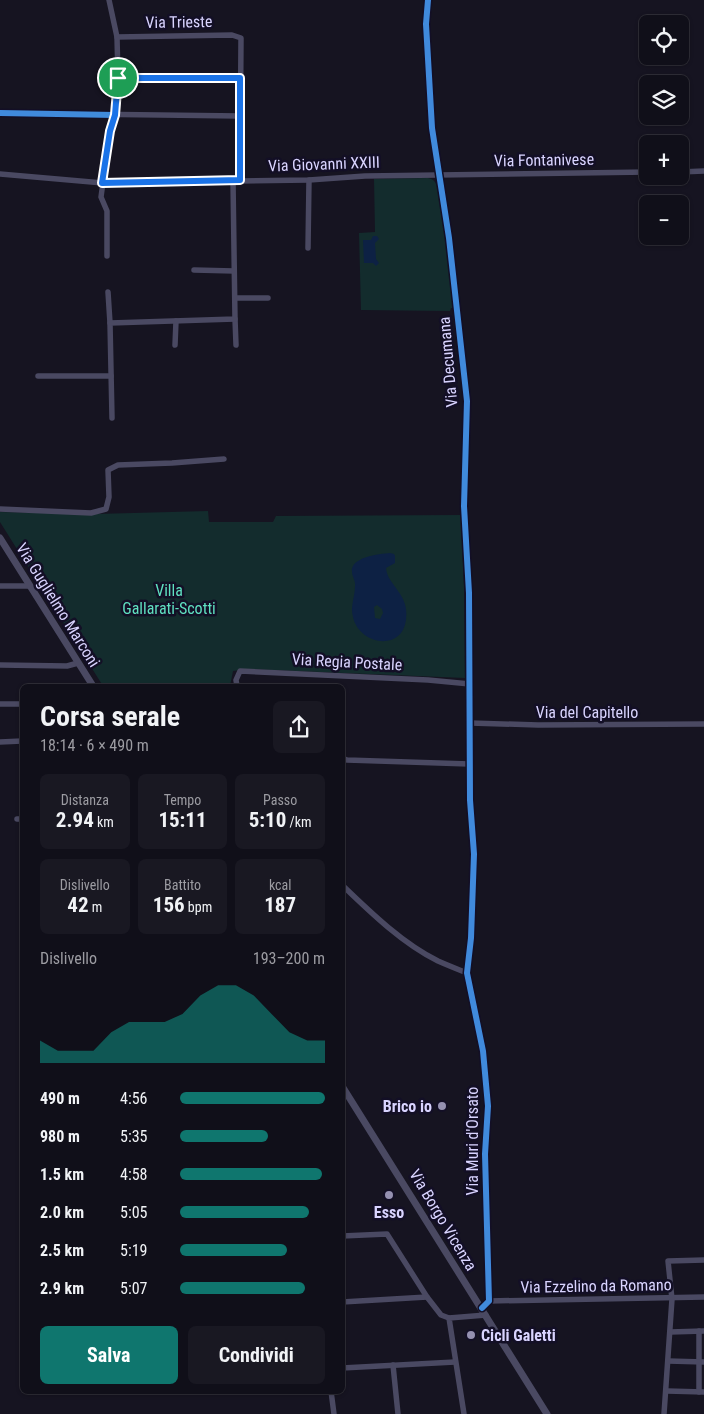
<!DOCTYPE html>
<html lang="it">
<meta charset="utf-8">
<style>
:root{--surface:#100f19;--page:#191822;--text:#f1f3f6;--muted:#9c9ca2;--line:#302f38;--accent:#0f766e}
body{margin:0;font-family:"Roboto Condensed",sans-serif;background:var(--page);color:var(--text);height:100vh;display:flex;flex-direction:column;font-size:19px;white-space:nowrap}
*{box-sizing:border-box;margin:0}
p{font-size:16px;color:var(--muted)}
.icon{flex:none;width:28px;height:28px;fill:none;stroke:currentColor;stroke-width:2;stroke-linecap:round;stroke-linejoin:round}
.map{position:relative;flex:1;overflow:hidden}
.side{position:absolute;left:20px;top:684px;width:325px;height:710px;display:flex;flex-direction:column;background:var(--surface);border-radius:8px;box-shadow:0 1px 4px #0004,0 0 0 1px var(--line)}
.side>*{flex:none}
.tools{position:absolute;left:639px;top:15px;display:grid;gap:10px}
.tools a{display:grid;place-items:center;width:50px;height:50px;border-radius:8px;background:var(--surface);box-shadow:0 1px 4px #0004,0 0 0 1px var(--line);font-size:25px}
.pin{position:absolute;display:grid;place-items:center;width:42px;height:42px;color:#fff;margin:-21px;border:2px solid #fff;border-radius:50%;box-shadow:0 1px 5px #0007}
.round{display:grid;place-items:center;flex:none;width:52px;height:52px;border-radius:8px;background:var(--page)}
.head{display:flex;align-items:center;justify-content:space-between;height:85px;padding:0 20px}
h1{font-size:28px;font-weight:700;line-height:38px}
.figures{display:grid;grid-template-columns:repeat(3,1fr);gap:8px;height:85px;padding:5px 20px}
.figures div{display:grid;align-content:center;border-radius:8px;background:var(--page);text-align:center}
.figures b{font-size:21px;font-weight:700}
.figures small{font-size:14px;font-weight:400}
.figures p{font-size:14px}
.chart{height:140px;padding:10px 20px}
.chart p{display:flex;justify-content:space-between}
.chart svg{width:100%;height:90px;margin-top:5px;fill:var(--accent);opacity:.7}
.button{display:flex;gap:10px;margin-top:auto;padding:10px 20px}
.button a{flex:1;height:58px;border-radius:8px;background:var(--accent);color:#fff;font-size:20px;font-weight:700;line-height:58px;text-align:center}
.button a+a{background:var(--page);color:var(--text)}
ul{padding:0 20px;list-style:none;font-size:16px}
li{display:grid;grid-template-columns:80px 60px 1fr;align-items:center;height:38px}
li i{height:12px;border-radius:6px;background:var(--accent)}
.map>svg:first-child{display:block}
.green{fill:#132c2d}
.water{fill:#0d2144;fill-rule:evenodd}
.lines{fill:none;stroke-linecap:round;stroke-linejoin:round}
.minor{stroke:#4a4962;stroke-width:5.5}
.tertiary{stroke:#4a4962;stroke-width:7}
.cycleway-casing{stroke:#130f26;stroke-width:9}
.cycleway{stroke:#408adc;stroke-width:6}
.route-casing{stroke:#fff;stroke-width:10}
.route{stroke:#1a73e8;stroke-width:6}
.poi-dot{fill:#9591b1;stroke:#130f26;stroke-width:2}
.labels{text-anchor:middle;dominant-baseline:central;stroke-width:5;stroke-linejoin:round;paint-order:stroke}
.street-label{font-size:16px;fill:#d9d4ff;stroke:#130f26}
.park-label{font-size:16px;fill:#5fe0c0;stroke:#130f26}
.poi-label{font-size:16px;font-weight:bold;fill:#d9d4ff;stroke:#130f26;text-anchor:end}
</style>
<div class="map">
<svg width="704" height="1414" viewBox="0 0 704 1414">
<rect width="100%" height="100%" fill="#161421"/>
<g class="green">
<path d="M428,178C438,180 437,188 439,197L455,308H451L450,311L361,310L359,233L375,232L374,179Z"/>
<path d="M208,511L209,522H273L276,516L461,515L464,588L465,678L247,669L233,671L230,686H103L0,522V512L96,514Z"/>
</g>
<g class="water">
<path d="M373,236H377L379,239L375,243L376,259L379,263L376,266L373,263H364L363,240H371Z"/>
<path d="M390,553L394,554L395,556V563L386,568C387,585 410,594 406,620C402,652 359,645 353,617C350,606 355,597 355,586C356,581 352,577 352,572C350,557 379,554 390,553ZM377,605L382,609L383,613L380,619L375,618L374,607Z"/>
</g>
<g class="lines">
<g class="minor">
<path d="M428,0L426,24L432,128L449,238L467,401L464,506L469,593L470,800L474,854L471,938L467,973L483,1051L488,1106L485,1154L489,1301L482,1308"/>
<path d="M117,37L232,35L241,38L240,180"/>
<path d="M118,78H240"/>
<path d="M0,113L240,116"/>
<path d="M680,172L704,171"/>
<path d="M0,174L103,183L309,180L365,176L648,172"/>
<path d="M308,248L309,180"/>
<path d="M107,256V211L101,197L110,131L115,115L117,99L118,78L117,37L109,0"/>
<path d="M194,270L234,271"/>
<path d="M108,292L110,323"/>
<path d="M235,298H268"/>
<path d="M235,319L236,345"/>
<path d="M175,345L176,321"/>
<path d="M38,376H111"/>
<path d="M112,418L110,323L235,319L233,181"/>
<path d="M0,509L91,513L106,509L109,497L108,470L118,465L172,463L224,459"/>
<path d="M0,586H30"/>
<path d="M0,665L67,666L78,663"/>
<path d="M237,686L236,680L240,671L428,680L470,684"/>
<path d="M0,704H22"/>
<path d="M470,723L538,725L704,724"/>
<path d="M0,742L22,741"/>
<path d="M342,758L347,760L469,764"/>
<path d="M17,819H22"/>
<path d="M342,885C370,912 403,944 438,961C447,965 457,969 467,973"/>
<path d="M342,1236L387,1234L427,1297L441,1315L449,1318"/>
<path d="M489,1301L704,1297"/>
<path d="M342,1302L427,1297"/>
<path d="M699,1331V1392"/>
<path d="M670,1332L704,1331"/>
<path d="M668,1361L704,1362"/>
<path d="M393,1365L398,1414"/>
<path d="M342,1368L455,1362"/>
<path d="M331,1391L334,1414"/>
<path d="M667,1391L704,1392"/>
<path d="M464,1414L449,1318L486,1315"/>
<path d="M664,1414L672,1299L668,1261L704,1260"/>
</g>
<g class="tertiary">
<path d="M0,538L93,686"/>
<path d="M342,1086L547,1414"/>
</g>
<defs>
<g id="cycleway">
<path d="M428,0L426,24L432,128L449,238L467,401L464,506L469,593L470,800L474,854L471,938L467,973L483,1051L488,1106L485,1154L489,1301L482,1308"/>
<path d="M0,113L115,115"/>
</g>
</defs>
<use href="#cycleway" class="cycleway-casing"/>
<use href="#cycleway" class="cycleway"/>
</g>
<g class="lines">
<defs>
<path id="route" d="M118,78H240V180L102,183L110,131L115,115Z"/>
</defs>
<use href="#route" class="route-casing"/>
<use href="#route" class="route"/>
</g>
<g class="poi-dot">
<circle cx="442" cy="1106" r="5"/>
<circle cx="389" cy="1195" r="5"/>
<circle cx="471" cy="1335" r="5"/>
</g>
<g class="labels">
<g class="street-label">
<text transform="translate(179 22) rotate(-1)">Via Trieste</text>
<text transform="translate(544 160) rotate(-1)">Via Fontanivese</text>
<text transform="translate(324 164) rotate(-2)">Via Giovanni XXIII</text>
<text transform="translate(448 362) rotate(-95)">Via Decumana</text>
<text transform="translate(58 605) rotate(58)">Via Guglielmo Marconi</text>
<text transform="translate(347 662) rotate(3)">Via Regia Postale</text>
<text x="587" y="712">Via del Capitello</text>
<text transform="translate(472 1141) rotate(-90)">Via Muri d'Orsato</text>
<text transform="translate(443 1220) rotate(59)">Via Borgo Vicenza</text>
<text transform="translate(596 1286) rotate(-1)">Via Ezzelino da Romano</text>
</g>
<g class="park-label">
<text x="169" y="590">Villa<tspan x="169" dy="18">Gallarati-Scotti</tspan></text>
</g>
<g class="poi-label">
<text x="432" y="1106">Brico io</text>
<text x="389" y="1212" text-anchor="middle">Esso</text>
<text x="481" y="1335" text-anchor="start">Cicli Galetti</text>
</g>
</g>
</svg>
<div class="tools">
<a><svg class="icon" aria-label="locate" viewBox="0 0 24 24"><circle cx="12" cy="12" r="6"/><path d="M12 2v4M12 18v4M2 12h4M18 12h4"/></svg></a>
<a><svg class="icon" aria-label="layers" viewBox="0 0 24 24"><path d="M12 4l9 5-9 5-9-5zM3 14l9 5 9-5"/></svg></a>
<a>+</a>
<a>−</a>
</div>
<div class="pin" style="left:118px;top:78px;background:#1e9e55"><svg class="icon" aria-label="arrive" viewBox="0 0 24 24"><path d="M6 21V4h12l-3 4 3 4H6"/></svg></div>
<section class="side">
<div class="head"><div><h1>Corsa serale</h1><p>18:14 · 6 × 490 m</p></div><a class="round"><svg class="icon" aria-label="share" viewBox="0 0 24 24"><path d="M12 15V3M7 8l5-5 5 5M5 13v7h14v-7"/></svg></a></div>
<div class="figures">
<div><p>Distanza</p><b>2.94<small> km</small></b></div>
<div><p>Tempo</p><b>15:11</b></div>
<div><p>Passo</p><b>5:10<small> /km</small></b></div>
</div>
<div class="figures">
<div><p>Dislivello</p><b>42<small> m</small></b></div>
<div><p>Battito</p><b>156<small> bpm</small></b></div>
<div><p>kcal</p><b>187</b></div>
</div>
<div class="chart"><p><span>Dislivello</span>193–200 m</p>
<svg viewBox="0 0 160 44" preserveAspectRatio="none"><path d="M0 44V33L10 38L20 38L30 38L40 29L50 24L60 24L70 24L80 20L90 11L100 6L110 6L120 11L130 20L140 29L150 33L160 33V44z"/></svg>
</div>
<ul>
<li><b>490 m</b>4:56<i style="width:100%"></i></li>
<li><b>980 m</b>5:35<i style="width:61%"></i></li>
<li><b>1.5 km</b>4:58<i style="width:98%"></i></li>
<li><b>2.0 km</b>5:05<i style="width:89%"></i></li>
<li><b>2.5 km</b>5:19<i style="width:74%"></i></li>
<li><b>2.9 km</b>5:07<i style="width:86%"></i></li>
</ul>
<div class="button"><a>Salva</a><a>Condividi</a></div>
</section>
</div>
